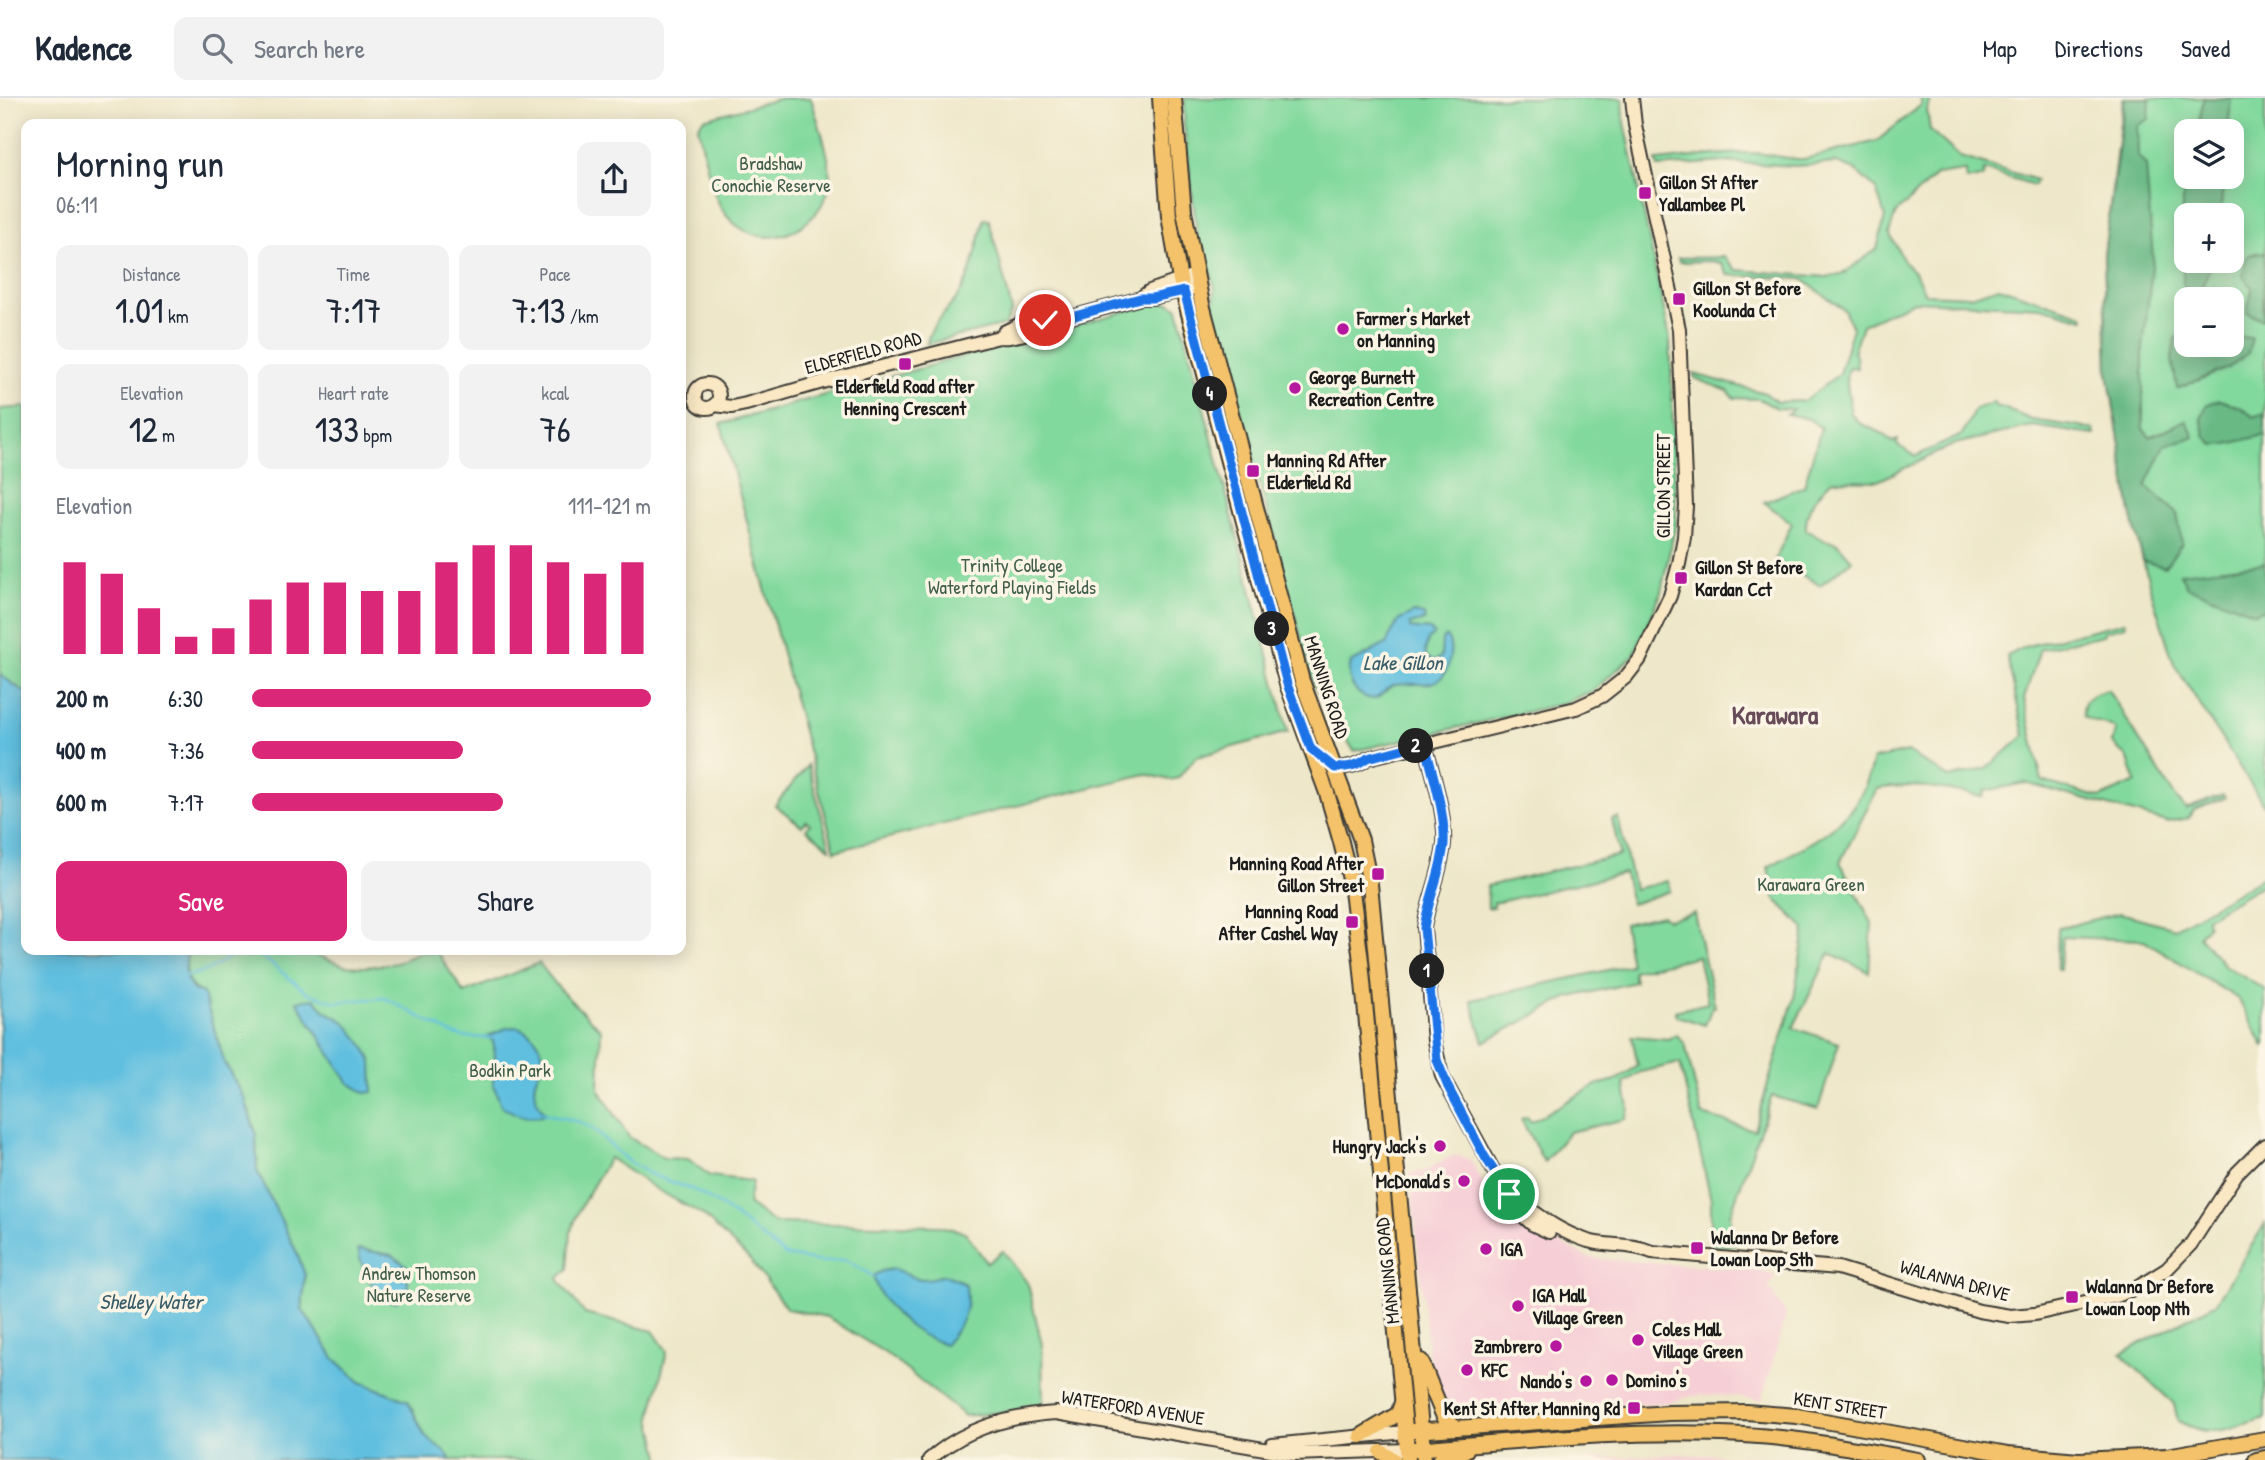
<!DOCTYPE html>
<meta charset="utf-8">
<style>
:root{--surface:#fff;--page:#f2f2f3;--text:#1f2937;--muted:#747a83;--line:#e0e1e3;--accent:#db2777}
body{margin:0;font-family:"Patrick Hand",sans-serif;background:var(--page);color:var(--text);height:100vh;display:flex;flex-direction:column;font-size:26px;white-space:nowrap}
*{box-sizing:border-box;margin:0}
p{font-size:23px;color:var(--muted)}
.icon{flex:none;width:38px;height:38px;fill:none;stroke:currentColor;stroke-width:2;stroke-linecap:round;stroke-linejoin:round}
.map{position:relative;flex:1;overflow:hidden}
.drawer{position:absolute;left:21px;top:21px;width:665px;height:836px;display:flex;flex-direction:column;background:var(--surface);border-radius:14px;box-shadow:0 4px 18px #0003}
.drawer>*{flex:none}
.fabs{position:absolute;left:2174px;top:21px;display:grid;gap:14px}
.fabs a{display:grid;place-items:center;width:70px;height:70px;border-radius:14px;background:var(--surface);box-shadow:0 4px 18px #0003;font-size:35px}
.pin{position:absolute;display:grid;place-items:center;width:60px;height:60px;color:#fff;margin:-30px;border:4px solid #fff;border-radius:50%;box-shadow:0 2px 7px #0007}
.km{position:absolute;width:35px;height:35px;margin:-18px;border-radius:50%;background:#222;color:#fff;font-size:19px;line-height:35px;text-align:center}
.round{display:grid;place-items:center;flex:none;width:74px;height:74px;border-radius:14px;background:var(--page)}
.summary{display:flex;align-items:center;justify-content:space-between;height:119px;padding:0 35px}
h1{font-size:38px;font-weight:600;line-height:52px}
.stats{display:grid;grid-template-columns:repeat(3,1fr);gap:10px;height:119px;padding:7px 35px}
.stats div{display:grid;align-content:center;border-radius:14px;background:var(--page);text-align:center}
.stats b{font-size:35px;font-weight:600}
.stats small{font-size:19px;font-weight:400}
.stats p{font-size:19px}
.chart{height:196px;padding:14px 35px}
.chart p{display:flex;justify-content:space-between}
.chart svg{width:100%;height:126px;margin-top:7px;stroke:var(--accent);stroke-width:6}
.button{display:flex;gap:14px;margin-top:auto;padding:14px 35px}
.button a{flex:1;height:80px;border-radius:14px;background:var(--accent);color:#fff;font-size:28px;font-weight:600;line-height:80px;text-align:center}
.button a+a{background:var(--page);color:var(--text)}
ul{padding:0 35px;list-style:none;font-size:23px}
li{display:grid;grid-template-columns:112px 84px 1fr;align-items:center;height:52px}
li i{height:18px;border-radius:9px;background:var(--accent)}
header{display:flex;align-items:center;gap:42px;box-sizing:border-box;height:98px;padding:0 35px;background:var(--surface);border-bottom:2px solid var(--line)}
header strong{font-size:33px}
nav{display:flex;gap:38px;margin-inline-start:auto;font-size:24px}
.search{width:490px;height:63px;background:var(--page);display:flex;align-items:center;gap:18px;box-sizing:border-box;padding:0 24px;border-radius:14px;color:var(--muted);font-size:26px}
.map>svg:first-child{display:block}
.built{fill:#f6cfd6}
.green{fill:#82d99e;stroke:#4f7a5d;stroke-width:2;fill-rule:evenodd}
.forest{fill:#69b985;stroke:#426a50;stroke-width:2}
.water{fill:#61bfdf;stroke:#3e6e7e;stroke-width:2}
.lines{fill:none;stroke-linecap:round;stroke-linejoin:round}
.stream{stroke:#61bfdf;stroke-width:2.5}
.secondary-casing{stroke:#3c3a36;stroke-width:16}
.primary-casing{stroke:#3c3a36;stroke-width:18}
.secondary{stroke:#fae7c3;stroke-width:12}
.primary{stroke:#f3c26a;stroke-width:14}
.route-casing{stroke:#fff;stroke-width:14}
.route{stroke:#1a73e8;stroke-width:9}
.poi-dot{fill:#b5179e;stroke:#fcf5e5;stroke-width:2.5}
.labels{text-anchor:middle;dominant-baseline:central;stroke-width:7;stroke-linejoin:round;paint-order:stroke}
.park-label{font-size:19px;fill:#405e4a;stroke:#fcf5e5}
.poi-label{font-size:19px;font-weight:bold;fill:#1c1c1c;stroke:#fcf5e5;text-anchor:start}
.street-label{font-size:19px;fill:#1c1c1c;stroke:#fcf5e5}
.water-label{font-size:21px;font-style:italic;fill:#385d6a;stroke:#fcf5e5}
.district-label{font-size:26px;font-weight:bold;fill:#684c59;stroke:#fcf5e5}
</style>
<header>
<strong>Kadence</strong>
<div class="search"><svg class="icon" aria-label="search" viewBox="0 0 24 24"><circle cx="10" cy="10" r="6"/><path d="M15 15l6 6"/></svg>Search here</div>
<nav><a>Map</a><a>Directions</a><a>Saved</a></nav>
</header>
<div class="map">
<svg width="2265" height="1362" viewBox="0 0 2265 1362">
<rect width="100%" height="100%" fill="#fcf5e5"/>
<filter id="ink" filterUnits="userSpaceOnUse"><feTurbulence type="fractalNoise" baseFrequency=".0143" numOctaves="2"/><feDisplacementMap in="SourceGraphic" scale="14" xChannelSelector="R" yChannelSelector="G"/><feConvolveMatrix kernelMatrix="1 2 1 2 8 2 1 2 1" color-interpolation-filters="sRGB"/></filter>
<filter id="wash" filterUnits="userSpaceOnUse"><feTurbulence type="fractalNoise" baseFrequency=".00686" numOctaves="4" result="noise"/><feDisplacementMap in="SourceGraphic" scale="28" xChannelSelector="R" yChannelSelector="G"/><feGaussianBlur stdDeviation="1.57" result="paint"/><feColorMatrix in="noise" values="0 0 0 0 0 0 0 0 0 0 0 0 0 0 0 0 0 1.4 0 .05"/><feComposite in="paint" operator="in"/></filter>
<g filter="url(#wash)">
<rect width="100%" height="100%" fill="#eee7c9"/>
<g class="built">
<path d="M1458,1057L1471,1063L1490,1099L1515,1122L1587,1159L1599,1161L1760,1172L1775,1177L1769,1189L1786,1216L1762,1302L1718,1297L1687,1298L1673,1304L1594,1309L1588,1304L1584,1307L1570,1304L1510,1308L1497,1315L1476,1317L1461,1314L1450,1308L1444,1303L1431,1275L1429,1262L1410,1075L1424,1073L1451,1058Z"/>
<path d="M1677,1356L1784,1360L1800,1362H1574Z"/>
</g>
<g class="green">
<path d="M782,0H811C818,26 831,56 830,84C830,92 825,101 821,108C798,143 755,151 726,117C710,97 705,55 698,30L703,21Z"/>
<path d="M1185,0H1623L1624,20L1670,241L1676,424L1660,498L1634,557L1593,593L1561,606L1354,653L1314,588L1213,211L1215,190L1209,168L1201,160L1198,143L1184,26Z"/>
<path d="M1921,0H1930L1927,12L1930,32L1960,59L2036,82L2034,87L1984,72L1983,79L1966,82L1965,73L1936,77L1896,115L1889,135L1906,166L1916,176L1925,196L1970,198L1999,189L2083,217L2084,221L2041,209L1914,203L1862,227L1853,254L1856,258L1857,270L1849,269L1846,277L1851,316L1859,325L1882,335L1892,344L1898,342L1897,347L1916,358L1962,337L1975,311L1994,304L1996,309H2001L2032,322L2094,331L2095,337L2032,328L1955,346L1878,383L1832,382C1817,397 1805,410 1806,432L1824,442L1837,445L1852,462C1841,471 1831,479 1820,487L1775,462L1792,425L1764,404L1804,388L1821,330L1809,321L1787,316L1793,311L1777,310L1759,301L1734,300L1728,293L1694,280V276L1765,295L1777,304L1804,303L1839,276L1853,229L1844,212L1802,181L1728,177L1721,165L1712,163L1679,164L1678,160L1724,159L1737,172L1827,179L1844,175L1877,151L1885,119L1876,91L1855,72L1837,65L1796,68L1724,64L1658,69L1656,63C1687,60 1719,55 1750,55C1768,55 1789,62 1804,61L1877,43L1921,7Z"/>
<path d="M2123,0H2265V709L2174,566L2151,493L2131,415L2108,274L2104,157ZM2186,33H2231V79H2186ZM2186,117H2231V163H2186ZM2186,201H2231V247H2186Z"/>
<path d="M984,121L989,122L1012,212L1005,227L927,246C930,225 950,212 960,195C973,172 978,146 984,121Z"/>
<path d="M1158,204L1171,205L1178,210L1288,634L1196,659L1178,680L1170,682L1145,676L835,753L721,326Z"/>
<path d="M26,309V595L0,577V311Z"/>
<path d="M2125,524L2126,528L2105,533L2103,537L2040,551L2024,601L2042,683L2100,700L2136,684L2127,659L2112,645L2116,632C2106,622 2095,627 2084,619C2080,600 2093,596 2108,592L2174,697L2186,711L2223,697L2225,700L2194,712L2189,720L2167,724L2025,685L1984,693L1983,699C1949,691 1911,684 1877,691L1840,764L1872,825L1869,874L1830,855L1793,930L1839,945L1818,1011L1772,998L1730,1117L1735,1148L1711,1147L1708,1141L1711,1137V1102L1680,965L1641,974L1624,985L1629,1010L1626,1021L1569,1034L1544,1064L1521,1021L1527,1019L1531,1024L1596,987L1616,982L1638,968L1632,938L1668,941L1676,936L1685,946L1702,1017L1754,1032L1794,900L1805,831L1775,801L1768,769C1803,749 1845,731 1863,692C1868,683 1870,672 1873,661L1908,654L1949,680L1986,671L2024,638L2007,558L2027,548Z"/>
<path d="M808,667L830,750L806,731L810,726L806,723L802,728L775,707Z"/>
<path d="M1618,720L1634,791L1668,783L1670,793C1656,797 1645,802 1631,806L1624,775L1494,805V809L1488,810L1487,788L1620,757L1612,721Z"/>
<path d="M2265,778V785L2206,820L2208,827L2199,838L2224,867L2265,892V950L2238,901L2144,842L2062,839L2060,871H2057L2058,830L2120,815L2175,830Z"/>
<path d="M1694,815L1715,909H1712L1705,927L1677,918L1675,913L1708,905L1698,858L1633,873L1635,884L1567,900L1484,944L1471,902L1631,867L1624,826L1662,817L1667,822Z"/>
<path d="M187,852H304L345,868L365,869L396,865L419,855L436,852L464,895L539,865L562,894L601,932L599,991L629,1039L664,1060L688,1061L710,1078L752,1083L748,1106L774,1125L939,1128L965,1134L987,1165L1003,1153L1028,1186L1042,1247L1043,1310L965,1318L885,1255L827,1219L787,1211L751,1163L703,1117L656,1091L609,1060L579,1112L571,1134L568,1171L558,1181L585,1216L653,1233L667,1253L651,1319L661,1362H451L446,1355L425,1338L408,1303L360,1284L334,1261L302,1211L305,1177L296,1153L257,1073L256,1037L245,1001L225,966L203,895C182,888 186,871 187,852Z"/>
<path d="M2265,1126V1320C2229,1330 2213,1342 2178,1323L2174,1306L2121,1256L2215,1206Z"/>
</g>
<g class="forest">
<path d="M2125,0H2150L2149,21L2137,28L2138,58L2146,68L2153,161L2143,250V331L2150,339L2186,322L2194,339L2165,347L2146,388L2177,415L2182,445L2165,469L2143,463L2131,415L2108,274L2104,157Z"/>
<path d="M2204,0H2231L2228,33H2197Z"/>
<path d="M2187,79H2224L2220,117H2186V163H2212L2198,201H2186V213L2183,208V96Z"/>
<path d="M2265,154L2263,221L2247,215L2252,190L2243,178L2246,159L2255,155Z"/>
<path d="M2186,236V247H2231V238L2252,240L2248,255L2228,270L2177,291L2172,261L2175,240Z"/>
<path d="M2220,302L2240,309L2254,319L2265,315V337L2228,346L2214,347L2206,339L2201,320L2207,306Z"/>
<path d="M2265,465V511L2255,515L2187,489L2180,475Z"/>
</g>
<g class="water">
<path d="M1413,515L1424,517L1425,522L1410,526V530L1430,532L1434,536L1428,542L1425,554L1427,559L1434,563L1441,559L1442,542L1446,538C1451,545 1451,551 1450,559C1445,598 1415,581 1392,588C1385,591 1382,598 1375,601C1357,601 1344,582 1351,565L1386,546L1398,523Z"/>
<path d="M0,577L26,595V852H187L185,879L193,892L203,895L225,966L245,1001L256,1037L257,1073L296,1153L305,1177L302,1211L334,1260L360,1284L408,1303L425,1338L446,1355L451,1362H0Z"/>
<path d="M315,901L325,913L345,924L364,948L372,964L373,994L365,995L348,984L297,903Z"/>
<path d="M518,929C536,937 542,946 544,965C531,983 530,1000 546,1016C527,1022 518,1018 501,1008L493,985L495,958L493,943L487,939L506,930Z"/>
<path d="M358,1151L392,1157L407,1168L408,1188L396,1204L379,1201C372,1184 360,1169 358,1151Z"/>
<path d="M894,1171C901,1173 908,1178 916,1180C937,1186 937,1167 966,1187C969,1213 963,1226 945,1246C914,1238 881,1209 873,1178L882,1173Z"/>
</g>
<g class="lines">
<g class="stream">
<path d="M185,879L211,871L231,858L245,855L259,856L308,895L336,904L385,900L452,936L465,939L490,940"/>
<path d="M543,1015L580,1024L594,1032L628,1063L650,1076L696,1093L726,1111L786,1158L822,1164L846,1162L873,1178"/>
</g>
</g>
</g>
<g filter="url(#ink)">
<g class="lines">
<defs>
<g id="secondary">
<path d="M1143,198L1150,193L1195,177"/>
<path d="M1004,234L1026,223L1053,224"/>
<circle cx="707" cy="298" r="12"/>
<path d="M714,307L732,309L746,306L826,283L999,239C1009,241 1045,232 1053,224L1141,200H1152L1198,189"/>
<path d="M1425,645C1432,675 1446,716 1444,746C1441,775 1428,802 1424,830L1434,943L1442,978L1514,1110L1532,1126L1549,1134"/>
<path d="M1311,651L1335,670C1348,669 1358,668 1368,660L1576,610L1602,598L1626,579L1640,561L1670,498L1679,466L1684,439L1686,408L1679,231L1635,27L1632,0"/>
<path d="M1509,1096C1537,1115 1554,1132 1588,1143C1609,1149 1632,1145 1652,1154L1838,1170L1979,1213L2010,1218L2035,1216L2117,1198L2138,1189L2167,1171L2191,1146L2237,1075L2265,1047"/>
<path d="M1272,1347L1405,1334"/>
<path d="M929,1362C964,1330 1010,1318 1056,1315L1293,1356L1407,1352"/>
</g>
<g id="primary">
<path d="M1160,0L1169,118L1180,182L1287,586L1327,695L1341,744L1351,785L1361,863L1408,1362"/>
<path d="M1174,0L1184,113L1202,206L1302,583L1361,742L1370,786L1424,1362"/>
<path d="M1421,1263L1444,1319L1457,1330"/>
<path d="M1413,1333L1669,1315L1746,1314L1797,1318L2008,1356L2079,1362L2166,1358L2265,1341"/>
<path d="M1361,1338L1398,1316L1402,1305"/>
<path d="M1415,1351C1525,1342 1634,1331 1744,1337C1803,1340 1861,1352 1918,1362"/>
<path d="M1381,1354L1394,1362"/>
<path d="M1440,1362L1466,1352"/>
<path d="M2256,1362L2265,1360"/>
</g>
</defs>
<use href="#secondary" class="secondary-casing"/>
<use href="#primary" class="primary-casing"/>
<use href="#secondary" class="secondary"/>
<use href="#primary" class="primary"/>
</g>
</g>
<g class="lines" filter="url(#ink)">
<defs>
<path id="route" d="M1045,222L1053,224L1140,200H1152L1184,193L1287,586L1311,651L1335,670C1348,669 1358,668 1368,660L1425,645C1432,676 1446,715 1444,746C1441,775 1428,802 1424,830L1437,962L1448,989L1485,1059L1509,1096"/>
</defs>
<use href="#route" class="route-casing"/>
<use href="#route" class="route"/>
</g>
<g class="poi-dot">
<rect x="1638" y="88" width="14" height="14" rx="3.5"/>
<rect x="1672" y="194" width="14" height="14" rx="3.5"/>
<circle cx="1343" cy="231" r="7"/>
<rect x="898" y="259" width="14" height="14" rx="3.5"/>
<circle cx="1295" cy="290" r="7"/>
<rect x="1246" y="366" width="14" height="14" rx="3.5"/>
<rect x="1674" y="473" width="14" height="14" rx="3.5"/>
<rect x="1371" y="769" width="14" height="14" rx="3.5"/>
<rect x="1345" y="817" width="14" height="14" rx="3.5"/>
<circle cx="1440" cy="1048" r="7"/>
<circle cx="1464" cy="1083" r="7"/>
<rect x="1690" y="1143" width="14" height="14" rx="3.5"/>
<circle cx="1486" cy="1151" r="7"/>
<rect x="2065" y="1192" width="14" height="14" rx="3.5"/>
<circle cx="1518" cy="1208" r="7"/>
<circle cx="1638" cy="1242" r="7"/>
<circle cx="1556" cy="1248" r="7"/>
<circle cx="1467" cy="1272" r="7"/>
<circle cx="1612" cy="1282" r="7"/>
<circle cx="1586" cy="1283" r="7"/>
<rect x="1627" y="1303" width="14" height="14" rx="3.5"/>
</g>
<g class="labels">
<g class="park-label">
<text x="771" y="65">Bradshaw<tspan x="771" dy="22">Conochie Reserve</tspan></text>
<text x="1012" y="467">Trinity College<tspan x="1012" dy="22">Waterford Playing Fields</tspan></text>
<text x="1811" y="786">Karawara Green</text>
<text x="510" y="972">Bodkin Park</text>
<text x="419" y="1175">Andrew Thomson<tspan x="419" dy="22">Nature Reserve</tspan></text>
</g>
<g class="poi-label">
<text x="1659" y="84">Gillon St After<tspan x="1659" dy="22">Yallambee Pl</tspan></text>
<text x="1693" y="190">Gillon St Before<tspan x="1693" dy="22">Koolunda Ct</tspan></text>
<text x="1357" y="220">Farmer's Market<tspan x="1357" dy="22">on Manning</tspan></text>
<text x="1309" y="279">George Burnett<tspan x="1309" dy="22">Recreation Centre</tspan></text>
<text x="905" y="288" text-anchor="middle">Elderfield Road after<tspan x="905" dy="22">Henning Crescent</tspan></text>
<text x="1267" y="362">Manning Rd After<tspan x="1267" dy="22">Elderfield Rd</tspan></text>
<text x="1695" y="469">Gillon St Before<tspan x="1695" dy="22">Kardan Cct</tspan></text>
<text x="1364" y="765" text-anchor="end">Manning Road After<tspan x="1364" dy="22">Gillon Street</tspan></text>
<text x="1338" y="813" text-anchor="end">Manning Road<tspan x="1338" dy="22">After Cashel Way</tspan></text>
<text x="1426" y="1048" text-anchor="end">Hungry Jack's</text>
<text x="1450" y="1083" text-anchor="end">McDonald's</text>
<text x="1711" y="1139">Walanna Dr Before<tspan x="1711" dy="22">Lowan Loop Sth</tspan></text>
<text x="1500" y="1151">IGA</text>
<text x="2086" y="1188">Walanna Dr Before<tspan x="2086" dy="22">Lowan Loop Nth</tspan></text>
<text x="1532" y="1197">IGA Mall<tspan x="1532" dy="22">Village Green</tspan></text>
<text x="1652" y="1231">Coles Mall<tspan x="1652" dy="22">Village Green</tspan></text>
<text x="1542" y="1248" text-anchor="end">Zambrero</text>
<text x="1481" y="1272">KFC</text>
<text x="1626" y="1282">Domino's</text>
<text x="1572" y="1283" text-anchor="end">Nando's</text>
<text x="1620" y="1310" text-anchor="end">Kent St After Manning Rd</text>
</g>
<g class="street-label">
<text transform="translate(863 254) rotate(-15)">ELDERFIELD ROAD</text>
<text transform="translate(1663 388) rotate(-90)">GILLON STREET</text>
<text transform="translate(1327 589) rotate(72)">MANNING ROAD</text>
<text transform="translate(1387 1173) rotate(-96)">MANNING ROAD</text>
<text transform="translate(1955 1182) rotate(15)">WALANNA DRIVE</text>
<text transform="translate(1840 1307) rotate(9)">KENT STREET</text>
<text transform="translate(1133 1309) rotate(9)">WATERFORD AVENUE</text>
</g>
<g class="water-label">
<text x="1403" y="564">Lake Gillon</text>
<text x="151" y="1203">Shelley Water</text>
</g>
<g class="district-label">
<text x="1775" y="616">Karawara</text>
</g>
</g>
</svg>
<div class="fabs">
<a><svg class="icon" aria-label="layers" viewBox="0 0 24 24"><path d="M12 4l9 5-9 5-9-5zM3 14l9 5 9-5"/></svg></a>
<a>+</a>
<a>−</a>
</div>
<div class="pin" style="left:1509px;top:1096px;background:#1e9e55"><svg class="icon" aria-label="arrive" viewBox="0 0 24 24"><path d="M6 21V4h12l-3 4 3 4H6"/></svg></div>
<div class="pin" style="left:1045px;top:222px;background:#d93025"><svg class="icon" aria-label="check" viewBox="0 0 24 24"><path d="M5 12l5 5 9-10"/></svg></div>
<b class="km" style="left:1427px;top:873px">1</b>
<b class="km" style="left:1416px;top:648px">2</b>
<b class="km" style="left:1272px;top:531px">3</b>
<b class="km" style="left:1210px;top:296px">4</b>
<section class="drawer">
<div class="summary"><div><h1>Morning run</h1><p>06:11</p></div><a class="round"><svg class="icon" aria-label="share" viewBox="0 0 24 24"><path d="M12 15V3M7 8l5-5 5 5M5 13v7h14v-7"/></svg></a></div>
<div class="stats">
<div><p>Distance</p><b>1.01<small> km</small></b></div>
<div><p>Time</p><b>7:17</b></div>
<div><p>Pace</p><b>7:13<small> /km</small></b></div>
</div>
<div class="stats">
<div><p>Elevation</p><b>12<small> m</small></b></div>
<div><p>Heart rate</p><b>133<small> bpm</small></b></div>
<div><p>kcal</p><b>76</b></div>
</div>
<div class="chart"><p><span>Elevation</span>111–121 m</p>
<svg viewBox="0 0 160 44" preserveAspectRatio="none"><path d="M5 44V12M15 44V16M25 44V28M35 44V38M45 44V35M55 44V25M65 44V19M75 44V19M85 44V22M95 44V22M105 44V12M115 44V6M125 44V6M135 44V12M145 44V16M155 44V12"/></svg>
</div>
<ul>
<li><b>200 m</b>6:30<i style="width:100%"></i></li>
<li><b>400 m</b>7:36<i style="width:53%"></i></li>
<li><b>600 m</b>7:17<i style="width:63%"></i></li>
</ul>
<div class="button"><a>Save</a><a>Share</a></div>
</section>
</div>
